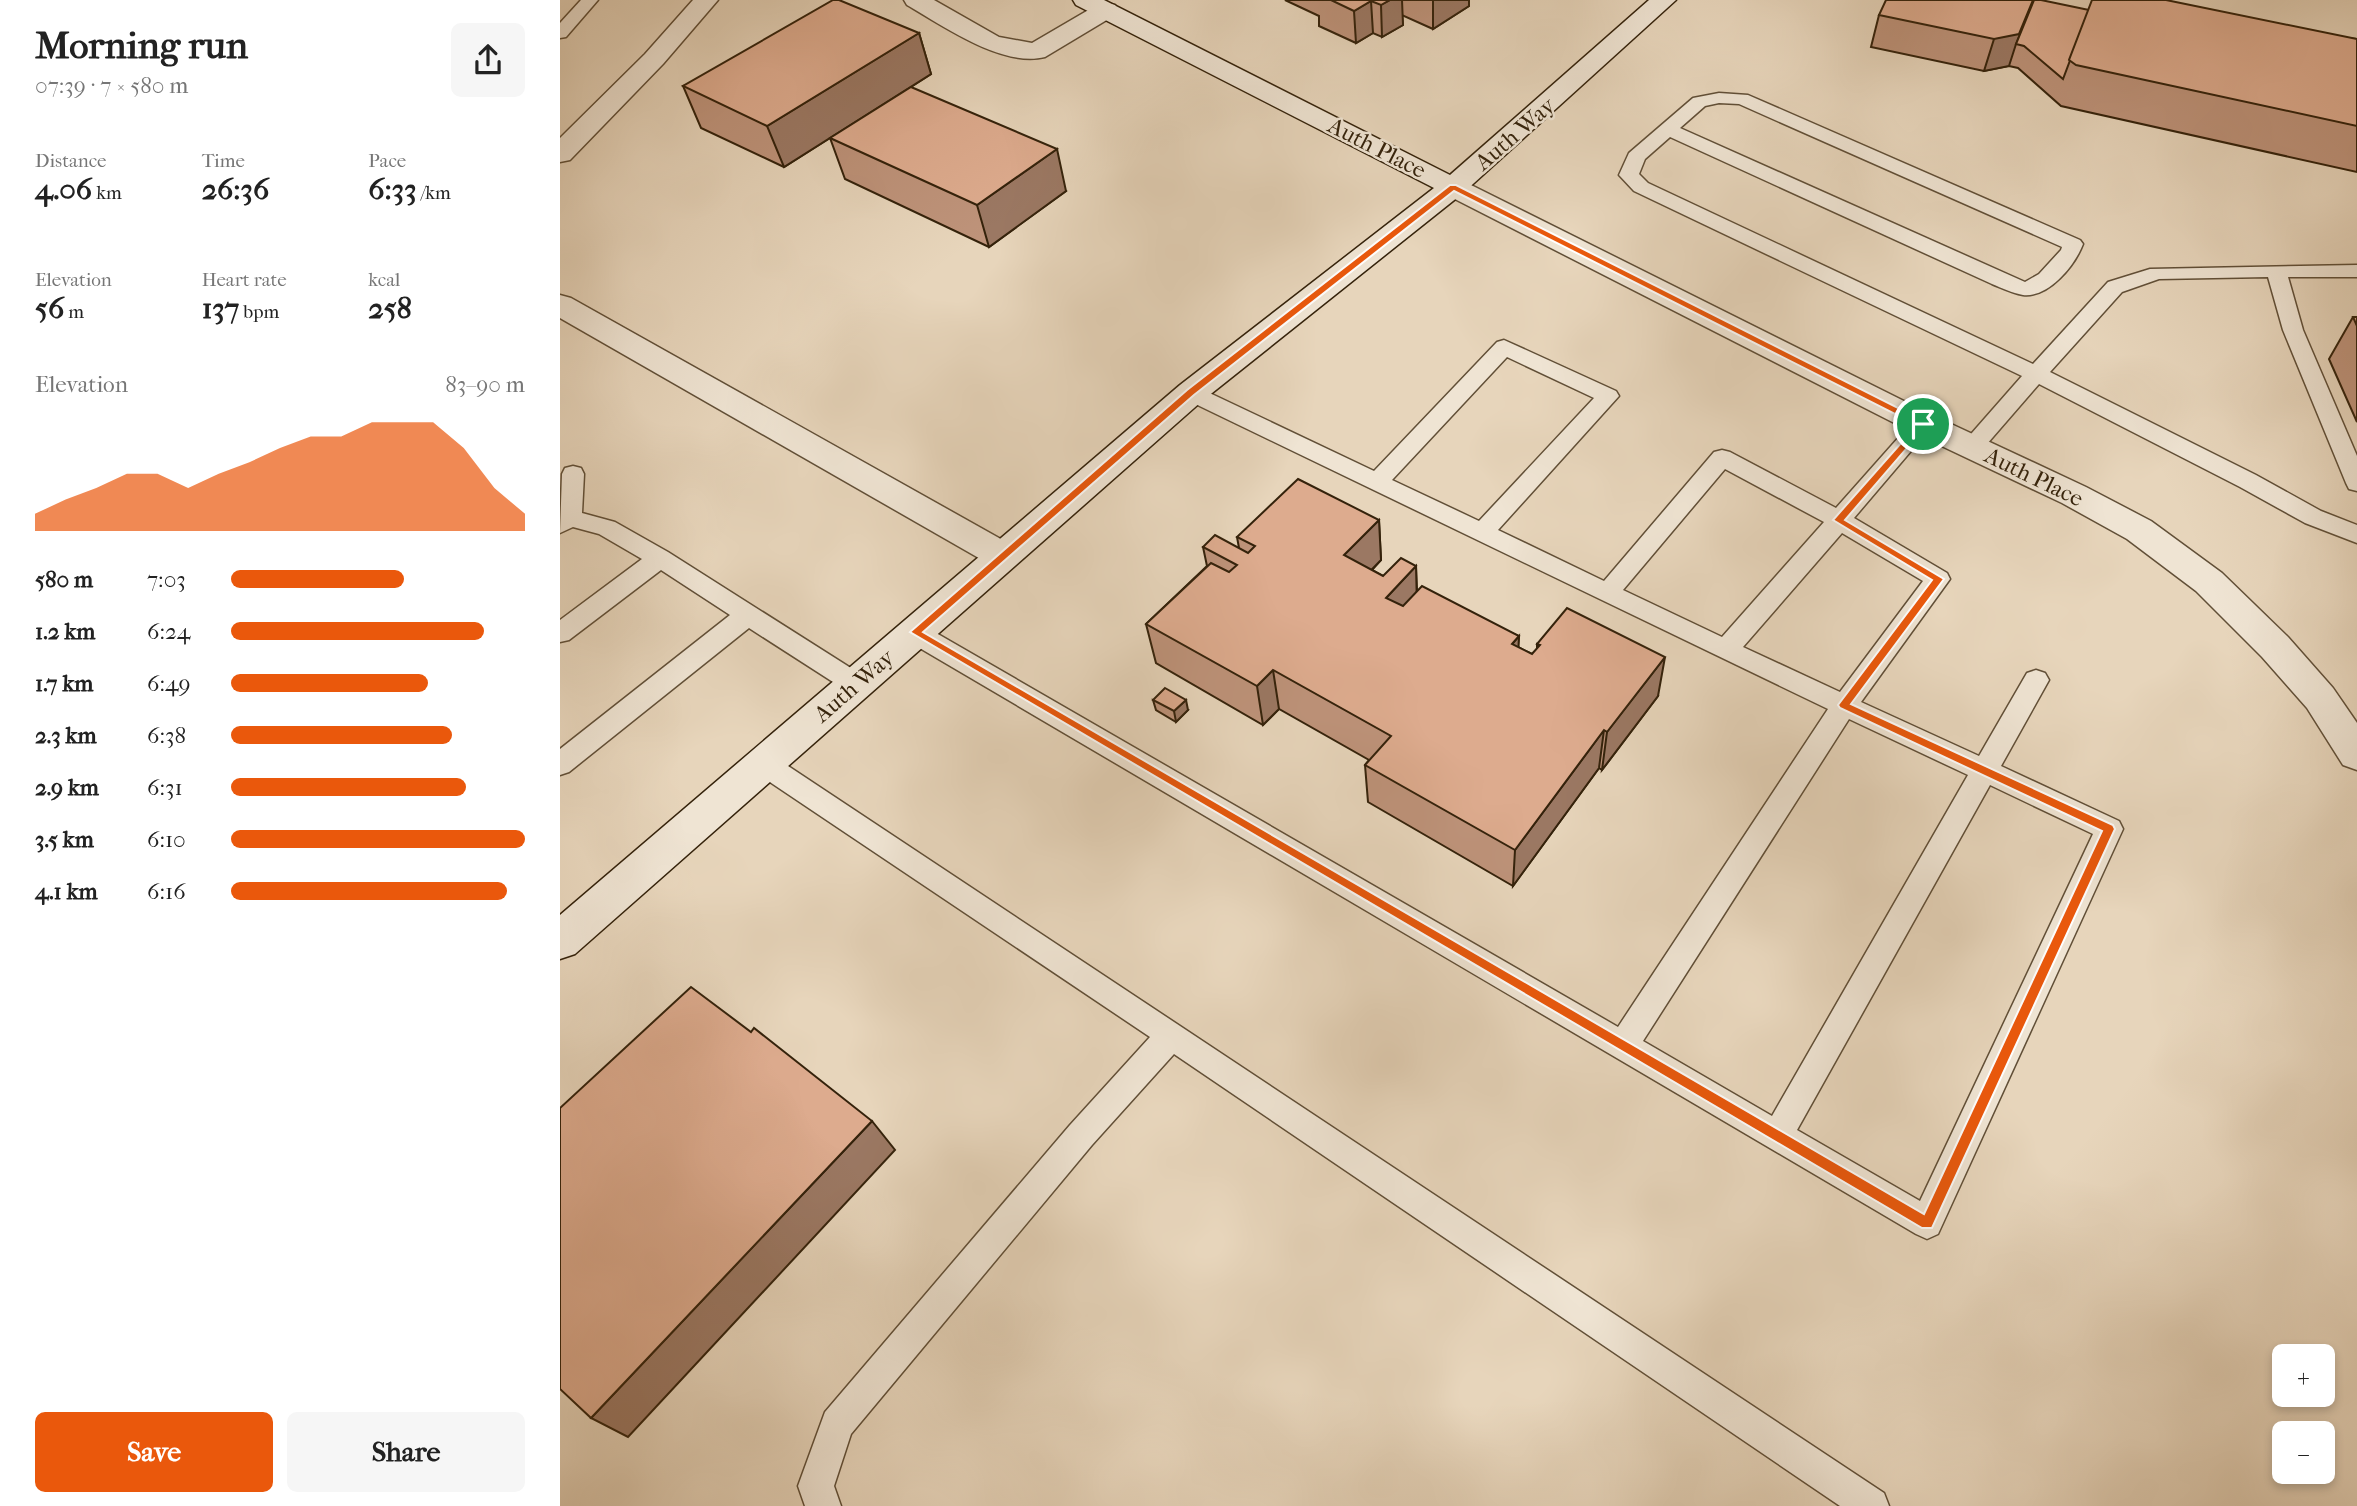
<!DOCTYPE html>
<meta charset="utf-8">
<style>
:root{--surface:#fff;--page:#f6f6f6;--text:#222;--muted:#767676;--accent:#ea580c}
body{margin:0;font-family:"IM FELL French Canon",serif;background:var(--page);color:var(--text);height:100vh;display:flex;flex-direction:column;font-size:26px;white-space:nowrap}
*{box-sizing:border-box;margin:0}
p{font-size:23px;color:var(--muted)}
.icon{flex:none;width:38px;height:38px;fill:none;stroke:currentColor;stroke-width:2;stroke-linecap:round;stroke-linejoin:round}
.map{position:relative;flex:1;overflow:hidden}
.side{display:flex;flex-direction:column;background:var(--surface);width:560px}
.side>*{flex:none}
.tools{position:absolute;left:1712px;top:1344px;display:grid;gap:14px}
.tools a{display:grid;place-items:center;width:63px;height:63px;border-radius:10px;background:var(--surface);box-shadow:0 4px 10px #0003;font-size:35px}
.pin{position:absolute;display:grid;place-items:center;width:60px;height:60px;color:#fff;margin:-30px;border:4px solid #fff;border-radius:50%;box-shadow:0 2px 7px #0007}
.round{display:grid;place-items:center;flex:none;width:74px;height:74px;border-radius:10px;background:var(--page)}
.summary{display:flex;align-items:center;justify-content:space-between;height:119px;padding:0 35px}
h1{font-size:38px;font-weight:700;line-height:52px}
.figures{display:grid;grid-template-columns:repeat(3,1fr);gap:10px;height:119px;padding:7px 35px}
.figures div{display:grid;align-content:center}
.figures b{font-size:30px;font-weight:700}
.figures small{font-size:19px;font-weight:400}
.figures p{font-size:19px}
.chart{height:196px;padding:14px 35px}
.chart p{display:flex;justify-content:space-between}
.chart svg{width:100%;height:126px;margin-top:7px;fill:var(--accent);opacity:.7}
.primary-button{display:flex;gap:14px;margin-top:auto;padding:14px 35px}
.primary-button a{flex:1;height:80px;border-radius:10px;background:var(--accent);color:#fff;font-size:28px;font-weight:700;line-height:80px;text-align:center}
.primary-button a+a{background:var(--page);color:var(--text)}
ul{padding:0 35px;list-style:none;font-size:23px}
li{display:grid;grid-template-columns:112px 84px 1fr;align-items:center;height:52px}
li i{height:18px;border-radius:9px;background:var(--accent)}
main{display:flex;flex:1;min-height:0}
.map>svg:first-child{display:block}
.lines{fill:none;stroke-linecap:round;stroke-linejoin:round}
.lane-casing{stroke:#614f37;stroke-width:3}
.street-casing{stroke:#614f37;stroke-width:3}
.secondary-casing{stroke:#34220b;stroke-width:3}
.lane{fill:#efe4d3;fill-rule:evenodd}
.street{fill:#efe4d3;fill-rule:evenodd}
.secondary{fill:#efe4d3;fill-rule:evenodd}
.wall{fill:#be937a;stroke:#34220b;stroke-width:2}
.shaded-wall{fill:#9b7863;stroke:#34220b;stroke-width:2}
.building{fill:#ddab8e;stroke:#34220b;stroke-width:2}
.route{fill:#ea580c;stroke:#fff;stroke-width:2;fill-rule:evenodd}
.labels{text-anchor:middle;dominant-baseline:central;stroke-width:5;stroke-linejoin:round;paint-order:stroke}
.street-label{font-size:23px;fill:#34220b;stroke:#efe4d3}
</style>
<main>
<section class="side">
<div class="summary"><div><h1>Morning run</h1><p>07:39 · 7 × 580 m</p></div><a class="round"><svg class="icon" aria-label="share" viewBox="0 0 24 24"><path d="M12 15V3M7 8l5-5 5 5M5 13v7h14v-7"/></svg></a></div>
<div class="figures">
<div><p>Distance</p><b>4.06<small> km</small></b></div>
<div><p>Time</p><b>26:36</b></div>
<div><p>Pace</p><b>6:33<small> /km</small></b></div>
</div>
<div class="figures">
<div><p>Elevation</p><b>56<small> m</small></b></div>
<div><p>Heart rate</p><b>137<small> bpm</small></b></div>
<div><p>kcal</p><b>258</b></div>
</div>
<div class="chart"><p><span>Elevation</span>83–90 m</p>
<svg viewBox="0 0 160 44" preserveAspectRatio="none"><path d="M0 44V38L10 33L20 29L30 24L40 24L50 29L60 24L70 20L80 15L90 11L100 11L110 6L120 6L130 6L140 15L150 29L160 38V44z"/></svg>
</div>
<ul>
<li><b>580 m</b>7:03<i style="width:59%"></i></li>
<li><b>1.2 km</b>6:24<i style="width:86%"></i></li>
<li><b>1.7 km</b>6:49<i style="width:67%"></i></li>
<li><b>2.3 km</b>6:38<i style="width:75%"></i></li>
<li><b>2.9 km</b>6:31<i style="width:80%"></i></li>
<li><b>3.5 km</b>6:10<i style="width:100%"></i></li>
<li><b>4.1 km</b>6:16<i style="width:94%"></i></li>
</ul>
<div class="primary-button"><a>Save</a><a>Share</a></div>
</section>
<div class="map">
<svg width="1797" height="1506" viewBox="0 0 1797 1506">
<rect width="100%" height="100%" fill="#e7d5bb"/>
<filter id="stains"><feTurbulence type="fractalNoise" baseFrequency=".00286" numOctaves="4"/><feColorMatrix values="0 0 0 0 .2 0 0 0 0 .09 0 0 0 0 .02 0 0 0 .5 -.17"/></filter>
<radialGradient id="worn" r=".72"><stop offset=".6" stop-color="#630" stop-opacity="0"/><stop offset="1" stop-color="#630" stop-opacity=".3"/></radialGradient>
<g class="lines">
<defs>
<g id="lane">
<path d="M21,0H38L6,37L0,38V23Z"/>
<path d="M1159,93L1188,95L1520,240L1523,244C1515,265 1489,298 1463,295C1452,293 1442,288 1432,284L1110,137L1085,159L1079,174L1088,183L1473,364L1548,282L1590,269L1797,265V277H1728L1743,330L1797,456V491L1789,489L1786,483L1723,330L1708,277L1599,279L1562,292L1490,372L1696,475L1761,511L1797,525V543L1745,523L1680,487L1479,384L1420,452L1412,455L1404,452L1401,447L1404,442L1462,376L1074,191L1059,175L1069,153L1133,98ZM1159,103L1179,104L1502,247L1501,250L1479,274L1465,282L1120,128L1145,106Z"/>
<path d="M944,340L1056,391L1059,396L938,530L1044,581L1154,452L1162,450L1170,452L1276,508L1355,419L1363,416L1371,419L1374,424L1294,518L1387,573L1390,579L1301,702L1419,756L1467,673L1476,670L1485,673L1489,680L1441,766L1559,821L1563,829L1378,1234L1367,1239L1356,1234L346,640L343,633L346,626L355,624L364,626L1058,1027L1268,709L623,398L620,393L623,388L631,386L639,388L814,471L937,342ZM947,357L1034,398L919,521L832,480ZM1165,469L1264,522L1162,637L1063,590ZM1282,533L1363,581L1280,692L1183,647ZM1289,719L1408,775L1212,1116L1083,1041ZM1430,785L1533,834L1360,1201L1237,1130Z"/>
<path d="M13,466L21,468L24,474L22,513L55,522L108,552L305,677L309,684L305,691L296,694L287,691L189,628L9,772L0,775V749L170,615L101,570L9,640L0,642V620L82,559L39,534L13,527L0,533L2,474L5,468Z"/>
<path d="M204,753L213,756L1324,1493L1329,1506H1280L614,1054L532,1145L291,1434L274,1486L281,1506H245L238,1486L265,1412L510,1125L590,1037L195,772L191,764L195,756Z"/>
</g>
<g id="street">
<path d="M133,0H158L103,64L10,160L0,162V138L85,54Z"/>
<path d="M344,0H374L439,37L472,43L537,5L546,3L555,5L558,10L555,15L485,57C443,68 383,26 347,5Z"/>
<path d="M893,179L903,181L1374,416L1526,487L1591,521L1662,573L1728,637L1773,688L1797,723V770L1783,765L1747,708L1702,657L1636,591L1567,539L1502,503L1352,432L883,193L879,187L883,181Z"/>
<path d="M0,295L11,298L455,547L460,556L455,565L443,569L431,565L0,318Z"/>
</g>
<path id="secondary" d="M513,0H544L890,175L1089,0H1116L903,193L642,401L15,954L0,959V915L620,385L874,188L516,5Z"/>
</defs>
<use href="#lane" class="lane-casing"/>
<use href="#street" class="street-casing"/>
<use href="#secondary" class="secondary-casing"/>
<use href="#lane" class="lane"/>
<use href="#street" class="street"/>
<use href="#secondary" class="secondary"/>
</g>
<g class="wall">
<path d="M725,0H909V6L873,29L842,15L843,25L822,37L813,33L796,43L759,26V16Z"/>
<path d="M1529,10L1797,39V172L1501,106L1458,68L1449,66L1424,71L1311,47L1319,15Z"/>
<path d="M359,33L371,74L351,87L506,191L429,247L285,179L270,138L224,167L141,128L123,86Z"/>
<path d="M1793,317H1797V422L1769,359Z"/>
<path d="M819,520L821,560L812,570L823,576L856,566L857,591L959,636L958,647L972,654L977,649V644L1098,696L1042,770L1039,768L953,886L808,802L805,765L809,760L719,709L703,725L596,663L586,624L647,566L643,547L679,548L677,537Z"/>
<path d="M593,700L628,710L616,722L596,710Z"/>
</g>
<g class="shaded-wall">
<path d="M830,0H842L843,25L822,37L821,5Z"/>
<path d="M873,0H909V6L873,29Z"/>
<path d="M1473,0H1474L1456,44L1449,66L1424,71L1434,39Z"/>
<path d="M811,1L813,33L796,43L794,11Z"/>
<path d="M359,33L371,74L224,167L207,126Z"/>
<path d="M497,149L506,191L429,247L417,205Z"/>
<path d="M819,520L821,560L787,595L784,555Z"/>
<path d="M856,566L857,606L828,637L826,598Z"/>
<path d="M959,636L957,675L952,644Z"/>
<path d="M1105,657L1098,696L1042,770L1047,732Z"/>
<path d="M713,670L719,709L703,725L697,686Z"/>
<path d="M626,700L628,710L616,722L614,711Z"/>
<path d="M1044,730L1039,768L953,886L955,850Z"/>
<path d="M312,1121L335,1150L68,1437L31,1418Z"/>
</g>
<g class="building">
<path d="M273,0H279L359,33L207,126L123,86Z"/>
<path d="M771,0H830L821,5L811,1L794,11Z"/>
<path d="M1326,0H1473L1459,34L1434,39L1319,15Z"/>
<path d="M1474,0H1481L1529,10L1503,79L1464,46L1456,44Z"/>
<path d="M1532,0H1606L1797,39V126L1516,65L1509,60Z"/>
<path d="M351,87L497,149L417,205L270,138Z"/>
<path d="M1793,317H1797V326Z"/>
<path d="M738,479L819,520L784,555L823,576L841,558L856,566L826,598L843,606L862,586L959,636L952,644L972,654L980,645L977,644L1007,608L1105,657L1047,732L1044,730L955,850L805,765L831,736L713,670L697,686L586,624L651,563L669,572L677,565L643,547L655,535L688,553L695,546L677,537Z"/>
<path d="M605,688L626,700L614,711L593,700Z"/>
<path d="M131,987L191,1032L194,1028L312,1121L31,1418L0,1389V1108Z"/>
</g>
<path class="route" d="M890,185H896L1366,422V426L1285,520L1384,579L1291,704L1553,825L1555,829L1372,1228H1362L350,632L627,390ZM894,191L1357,425L1273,520L1372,580L1278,705L1280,708L1542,831L1364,1214L363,632L634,395Z"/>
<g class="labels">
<g class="street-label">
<text transform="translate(955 134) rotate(-41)">Auth Way</text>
<text transform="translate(817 148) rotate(27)">Auth Place</text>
<text transform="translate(1474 477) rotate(26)">Auth Place</text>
<text transform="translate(294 686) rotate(-41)">Auth Way</text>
</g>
</g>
<rect width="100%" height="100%" filter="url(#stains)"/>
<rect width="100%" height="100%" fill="url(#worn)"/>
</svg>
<div class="tools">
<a>+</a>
<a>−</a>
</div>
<div class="pin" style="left:1363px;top:424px;background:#1e9e55"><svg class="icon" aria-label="arrive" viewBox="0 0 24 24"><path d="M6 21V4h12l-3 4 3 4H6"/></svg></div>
</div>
</main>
